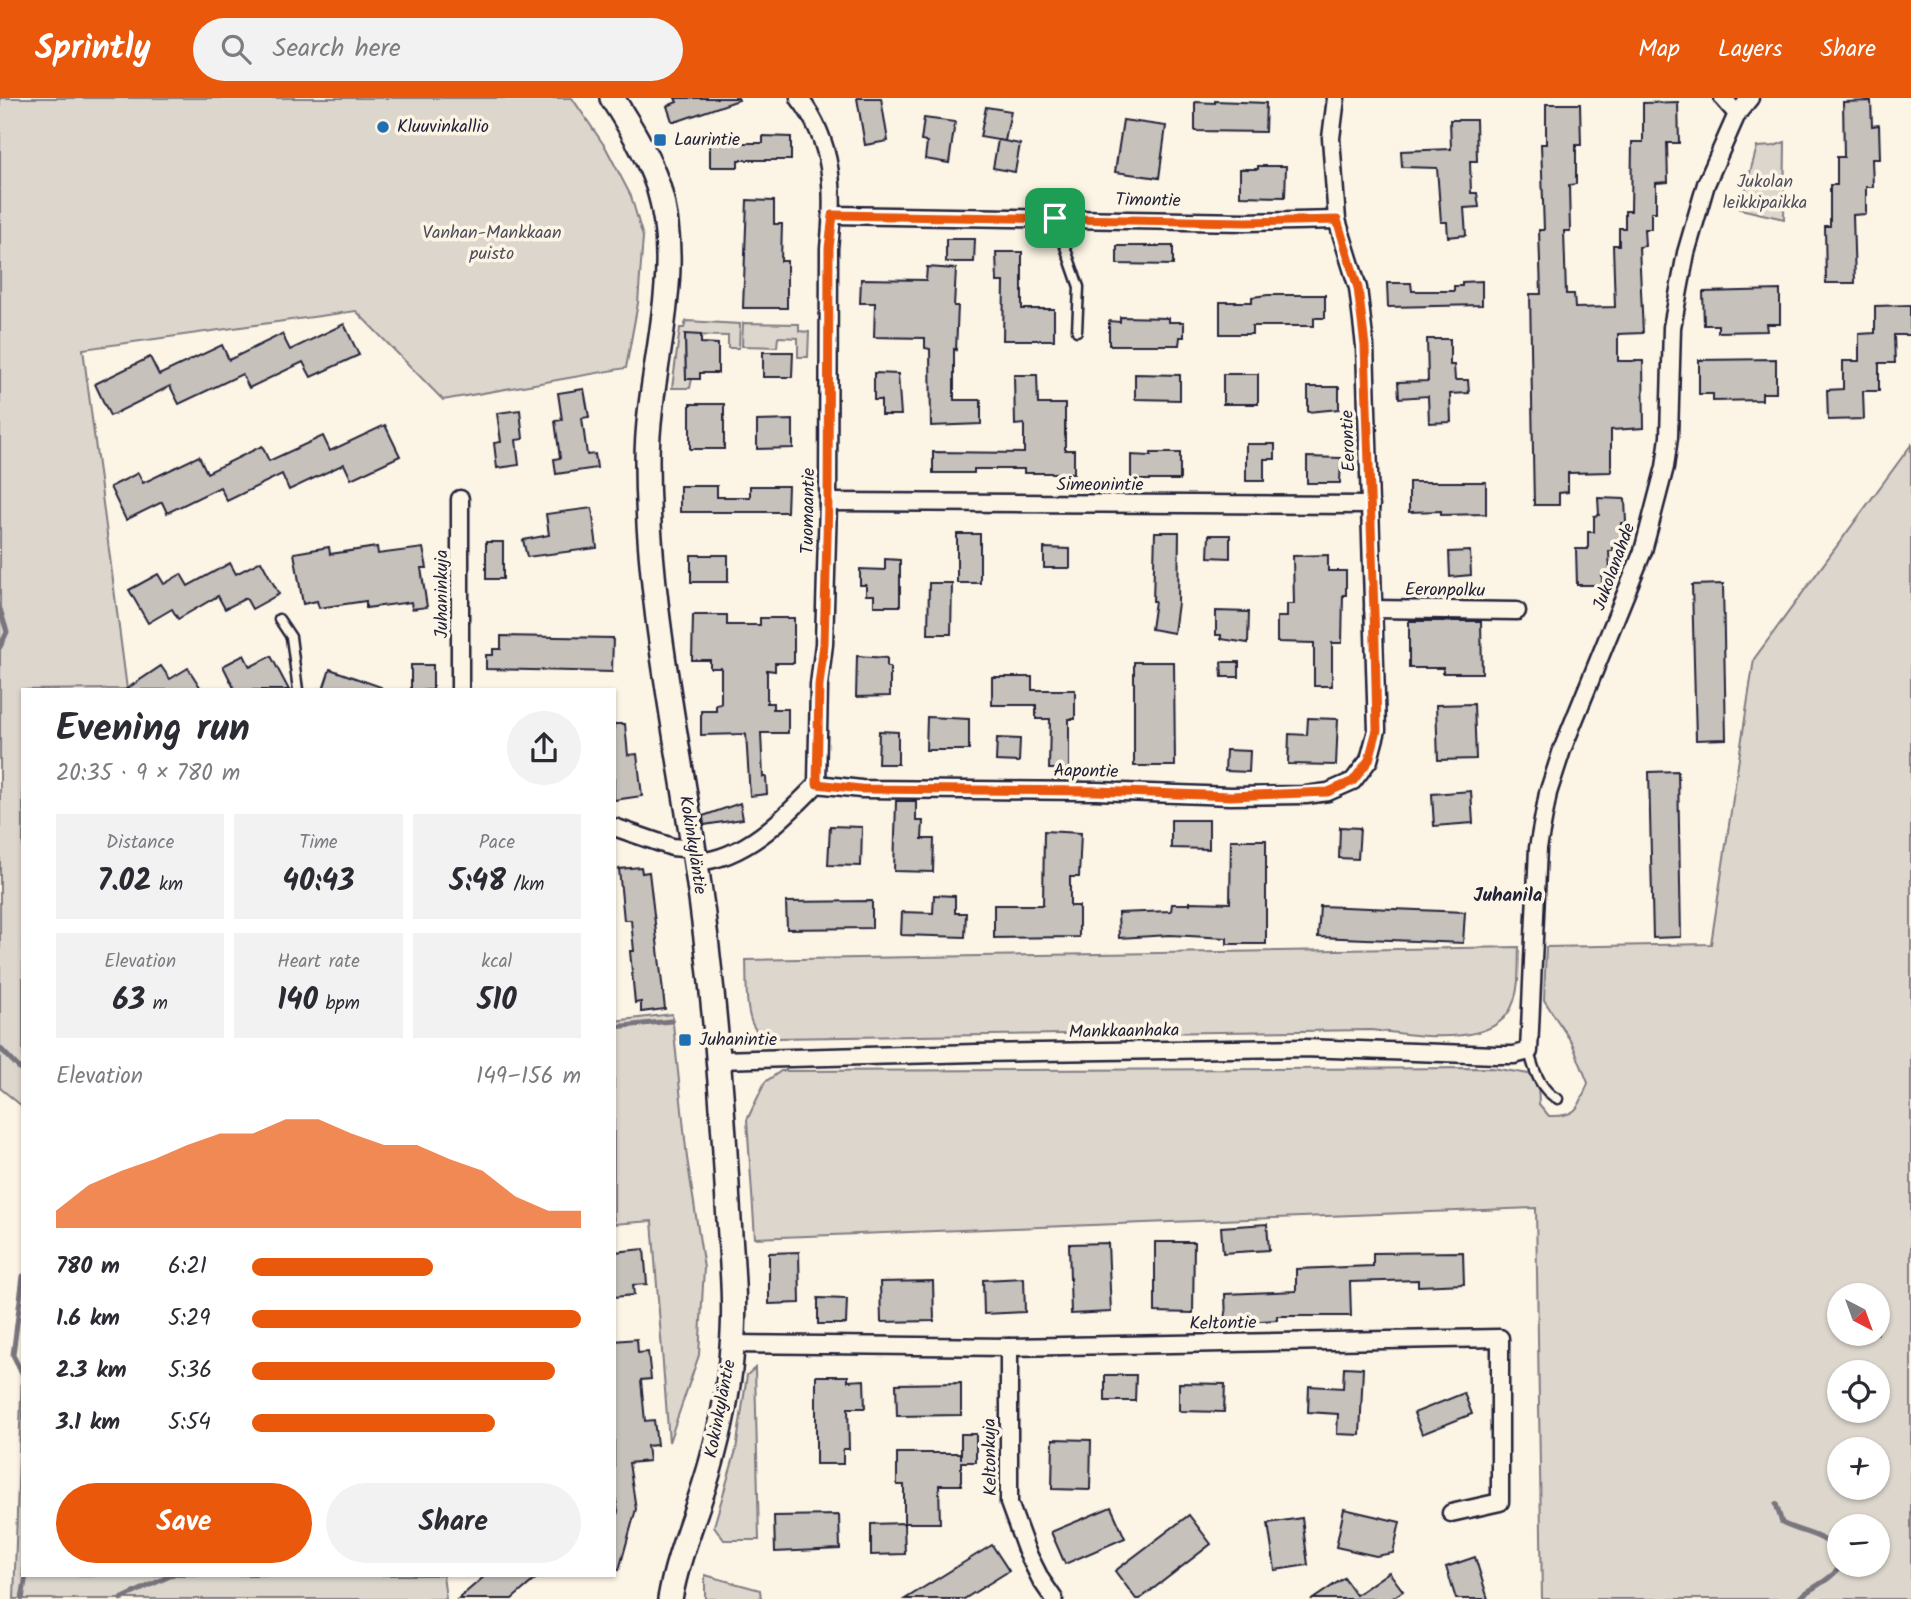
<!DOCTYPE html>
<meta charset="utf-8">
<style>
:root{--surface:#fff;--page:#f2f2f3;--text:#2b2b33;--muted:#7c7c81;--accent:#ea580c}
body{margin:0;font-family:Kalam,sans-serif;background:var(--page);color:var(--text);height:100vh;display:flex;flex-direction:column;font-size:26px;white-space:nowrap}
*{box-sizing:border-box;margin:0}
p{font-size:23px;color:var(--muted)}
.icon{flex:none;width:38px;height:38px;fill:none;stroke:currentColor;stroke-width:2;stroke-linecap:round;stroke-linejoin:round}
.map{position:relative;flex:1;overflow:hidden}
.drawer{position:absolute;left:21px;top:590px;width:595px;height:889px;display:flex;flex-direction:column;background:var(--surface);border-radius:0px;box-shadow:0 2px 5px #0004}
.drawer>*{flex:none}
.needle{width:46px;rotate:139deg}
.fabs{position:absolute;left:1827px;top:1185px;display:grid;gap:14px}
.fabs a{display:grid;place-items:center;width:63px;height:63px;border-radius:50%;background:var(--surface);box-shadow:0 2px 5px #0004;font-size:35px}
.pin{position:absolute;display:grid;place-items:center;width:60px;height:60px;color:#fff;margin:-30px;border-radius:14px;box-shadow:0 4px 10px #0006}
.round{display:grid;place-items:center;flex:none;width:74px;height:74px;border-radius:37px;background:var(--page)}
.head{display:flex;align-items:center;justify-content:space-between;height:119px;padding:0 35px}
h1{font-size:38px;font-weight:600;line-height:52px}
.stats{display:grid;grid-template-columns:repeat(3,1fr);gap:10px;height:119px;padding:7px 35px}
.stats div{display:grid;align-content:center;border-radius:0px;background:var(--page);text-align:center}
.stats b{font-size:30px;font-weight:600}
.stats small{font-size:19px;font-weight:400}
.stats p{font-size:19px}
.chart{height:196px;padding:14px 35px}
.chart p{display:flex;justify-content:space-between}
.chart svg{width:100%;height:126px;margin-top:7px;fill:var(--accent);opacity:.7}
.primary-button{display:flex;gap:14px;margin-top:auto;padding:14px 35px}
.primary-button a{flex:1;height:80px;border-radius:42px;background:var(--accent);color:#fff;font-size:28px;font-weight:600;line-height:80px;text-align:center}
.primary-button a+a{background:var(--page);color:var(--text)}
ul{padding:0 35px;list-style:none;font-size:23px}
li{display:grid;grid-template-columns:112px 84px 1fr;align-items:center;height:52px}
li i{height:18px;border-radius:9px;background:var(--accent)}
header{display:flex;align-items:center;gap:42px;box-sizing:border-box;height:98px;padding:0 35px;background:var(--accent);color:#fff}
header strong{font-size:33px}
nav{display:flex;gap:38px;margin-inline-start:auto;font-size:24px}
.search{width:490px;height:63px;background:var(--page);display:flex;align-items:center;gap:18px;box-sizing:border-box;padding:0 24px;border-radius:38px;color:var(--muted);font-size:26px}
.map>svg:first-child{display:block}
.green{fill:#dcd6cc;stroke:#7f7c84;stroke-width:2;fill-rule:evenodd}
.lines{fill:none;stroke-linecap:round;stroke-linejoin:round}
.stream{stroke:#78757e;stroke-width:5}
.building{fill:#c6c1bb;stroke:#22223b;stroke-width:2}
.lane-casing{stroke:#22223b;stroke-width:13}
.street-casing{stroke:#22223b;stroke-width:21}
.secondary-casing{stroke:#22223b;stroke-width:28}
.lane{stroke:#fcf5e5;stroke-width:8}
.street{stroke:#fcf5e5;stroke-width:16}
.secondary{stroke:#fcf5e5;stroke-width:23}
.route-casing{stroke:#fff;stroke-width:14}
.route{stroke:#ea580c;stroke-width:9}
.poi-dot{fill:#1f6fb2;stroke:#fcf5e5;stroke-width:2.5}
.labels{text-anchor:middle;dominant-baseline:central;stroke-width:7;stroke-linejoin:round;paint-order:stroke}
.poi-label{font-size:18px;fill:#22223b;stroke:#fcf5e5;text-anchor:start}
.park-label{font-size:18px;fill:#504f5f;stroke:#fcf5e5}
.street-label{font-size:18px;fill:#22223b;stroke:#fcf5e5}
.neighbourhood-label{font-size:19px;font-weight:bold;fill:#22223b;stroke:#fcf5e5}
</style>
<header>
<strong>Sprintly</strong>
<div class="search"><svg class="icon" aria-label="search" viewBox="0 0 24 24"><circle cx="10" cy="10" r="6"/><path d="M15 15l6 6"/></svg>Search here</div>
<nav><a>Map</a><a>Layers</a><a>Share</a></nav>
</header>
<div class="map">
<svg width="1911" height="1501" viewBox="0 0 1911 1501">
<rect width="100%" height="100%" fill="#fcf5e5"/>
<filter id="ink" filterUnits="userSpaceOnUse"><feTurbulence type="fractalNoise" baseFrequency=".0143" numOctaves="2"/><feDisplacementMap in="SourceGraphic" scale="14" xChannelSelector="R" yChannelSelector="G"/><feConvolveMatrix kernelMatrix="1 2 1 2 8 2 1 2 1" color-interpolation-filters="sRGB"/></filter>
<g filter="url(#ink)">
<g class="green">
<path d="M0,0H572L606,50L631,98L643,139L638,205L626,270L443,302L356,213L83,251L127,591L23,592V1009L0,990Z"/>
<path d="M1785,44L1784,121L1740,111L1757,49L1774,48Z"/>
<path d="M686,223L740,226L739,250H728V238L685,237L686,281H692L690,290H672L680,230H684Z"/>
<path d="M743,225L799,226V233L809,234L808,259H798V240L778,239L777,249L742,248Z"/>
<path d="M1911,347V1501H1542L1536,1110L755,1140L747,1022L765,984L781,973L1492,970L1529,976L1538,984L1539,1006L1549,1018C1578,1019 1578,1010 1588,985L1572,945L1544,902L1546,849L1711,846L1754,561ZM1839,1197H1878V1236H1839ZM1839,1274H1878V1312H1839ZM1839,1351H1878V1390H1839ZM1839,1428H1878V1466H1839Z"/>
<path d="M1519,849C1518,867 1520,886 1514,903C1498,954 1410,936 1371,932L773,940C768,938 761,936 757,933C744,921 747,880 746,862Z"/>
<path d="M672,916L687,1060L704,1170L699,1257L669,1344L652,1123L614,1126V923Z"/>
<path d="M23,1243V1477H443L446,1501H14Z"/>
<path d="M755,1270L759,1442H724L714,1428L736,1352L747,1277Z"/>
<path d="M705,1477L760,1492L761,1501H705Z"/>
</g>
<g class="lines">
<g class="stream">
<path d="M0,511L7,534L0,549"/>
<path d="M614,929L671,923"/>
<path d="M0,950L23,974"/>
<path d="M23,1178L13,1257L23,1277"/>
<path d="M1776,1406L1782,1425C1807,1438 1834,1435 1839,1466"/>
<path d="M22,1501L26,1477"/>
<path d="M121,1501L172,1477"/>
<path d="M1798,1501C1811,1489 1829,1484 1840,1469L1839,1466"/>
</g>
</g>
<g class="building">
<path d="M675,0H738L739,2L678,23H672L667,8L677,4Z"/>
<path d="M857,0H881L888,43L865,47Z"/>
<path d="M1215,3L1266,5L1265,34L1195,33V4L1215,5Z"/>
<path d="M1871,3L1872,28L1879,27L1880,61H1872L1873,89H1866V116L1853,117L1855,185H1826L1825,128H1830V87H1837V59H1844L1843,4Z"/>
<path d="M1678,4L1679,45H1667L1668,84L1656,85V114H1651V131H1644L1645,148L1639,149L1643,235L1618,236V263H1643L1644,330L1611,332V374L1568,375V394L1559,395V407H1534L1530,196H1541L1539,132H1544L1541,46H1546V6H1580L1581,47H1576V86L1569,87L1570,133H1564L1566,196H1574L1575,210L1615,209L1613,147H1619V130H1625V113H1631L1632,44H1643V5Z"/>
<path d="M986,9L1011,13L1005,43L999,42L1020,46L1015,74L993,70L998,42L980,39Z"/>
<path d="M924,20L955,24L949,65L925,61L927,44L921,43Z"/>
<path d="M1123,22L1166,28L1159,80L1115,74Z"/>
<path d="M1450,22H1476L1477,63H1470L1471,95H1477L1479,109L1464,110L1466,137L1448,139L1447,124H1441L1437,70L1402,69L1401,53L1451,51Z"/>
<path d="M763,38L791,39V62H738V69H710V45H763Z"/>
<path d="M1258,68H1286L1285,99L1240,98V71H1258Z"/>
<path d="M747,102L774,103V126H782L781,163H787V210H743Z"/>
<path d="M946,141H975L974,164H946Z"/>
<path d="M1117,148H1173V167L1117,166Z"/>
<path d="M996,154H1022V211H1054V242H1003L1004,184H997Z"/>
<path d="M927,169L956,171L954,208H958L956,252L954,251V302H981V326L931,328L930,251L925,250V240L874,239L875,205H860L861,181L926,182Z"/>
<path d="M1482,183V207L1388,209L1387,185H1411L1412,193H1454V188H1462V184Z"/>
<path d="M1780,192V226H1766L1767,233L1718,234V227H1704L1703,194Z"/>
<path d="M1268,197H1325V220H1314V228H1252V236H1220V204H1252V199Z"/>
<path d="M1910,207V237H1894L1895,265H1879V293H1863L1864,321L1828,322L1827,292L1843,291V263H1859V236L1875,235V208Z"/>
<path d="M1120,219L1169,220V224H1184V239H1180L1179,247H1109V223L1120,224Z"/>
<path d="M344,226L359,257L311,279L303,264L249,290L242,276L179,306L170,288L110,318L95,286L150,259L159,277L222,247L229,262L282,236L290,252Z"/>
<path d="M685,236L701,237V245L718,246V275H700V281H686Z"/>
<path d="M1427,241H1450V267H1454L1455,282H1468L1469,295L1450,296L1451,324L1429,325L1428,298L1399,300L1398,284L1428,283Z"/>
<path d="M763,254H793L792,279H763Z"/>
<path d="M1776,261V295H1762V302L1713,303V296H1699V262Z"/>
<path d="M874,275L898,276L901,317H881V302H874Z"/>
<path d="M1135,276L1180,277V302L1135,301Z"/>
<rect x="1223" y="276" width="35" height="30"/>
<path d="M1014,277H1037L1038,306H1065V352H1074V375H1024V371H974V375H933V354L1024,355V326L1015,327Z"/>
<path d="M1308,289H1339V311L1308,314Z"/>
<path d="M584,291L589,319L582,320L587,357L595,356L597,370L556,376L554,361L560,360L555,323L562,322L558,295Z"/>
<rect x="690" y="306" width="34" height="45"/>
<path d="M520,312L523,341L516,342L519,367L497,370L494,345L501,344L497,315Z"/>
<path d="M793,322V350L757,351V323Z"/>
<path d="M385,327L400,358L351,381L344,366L289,392L282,376L227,403L220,389L167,415L162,404L126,422L110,389L138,375L143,385L199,358L207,375L262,348L269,363L323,338L330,353Z"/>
<path d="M1246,346H1275V361H1264V383H1246Z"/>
<path d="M1151,355H1180V382H1131V357L1151,358Z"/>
<path d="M1307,359L1341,360L1340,385H1307Z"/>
<path d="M1409,384H1486V416L1441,417V413L1409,414Z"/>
<path d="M680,388H717V399H750V388H788L787,414H680Z"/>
<path d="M1598,400L1625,401L1626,425H1621V442H1613V453H1609L1610,475H1602V487H1577L1576,451H1588V434H1594V418L1599,417Z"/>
<path d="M592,410L597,450L527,459L523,442L549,437L546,416Z"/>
<path d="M1155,434H1179L1178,505L1174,535L1151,531L1155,503H1153Z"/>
<rect x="957" y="436" width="23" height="49"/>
<path d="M1209,437H1230V460L1208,459Z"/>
<rect x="486" y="444" width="17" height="37"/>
<path d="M329,449L330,456L377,449L378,456L423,450L427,470H421L427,509L412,511L411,504L366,510V503L319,510L317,503L303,506L294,455Z"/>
<path d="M1044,450L1070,451V470H1044Z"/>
<path d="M1470,453L1471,477L1450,479L1449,454Z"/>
<rect x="691" y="457" width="37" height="27"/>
<path d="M1328,457V473H1346V497H1343L1342,545H1332V588H1314V545L1277,544V519H1287V506H1294L1293,458Z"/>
<path d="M885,461L900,462V508H874V497H866V487H860V471L885,472Z"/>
<path d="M261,463L279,496L252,511L246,500L225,511L218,498L178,521L172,511L148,525L129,492L158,476L164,486L181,476L188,488L230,465L236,476Z"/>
<path d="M929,485H952L951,536H928Z"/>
<path d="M1723,486L1726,641L1696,642L1692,487Z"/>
<path d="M1216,513L1249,514L1248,545L1221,541V537H1216Z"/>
<path d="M693,517H727V527H760V520H794V565H775V573L767,572V605H773V611H788V635H761L763,679H766L767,696L750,698L746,636L701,637V613H716V607L721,606V570H710V562H692Z"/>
<path d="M1409,523H1481L1482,575H1443V570H1409Z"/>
<path d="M501,538L613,540L612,574L486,571V557H493V551H501Z"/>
<path d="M244,557L250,569L271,558L289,592H235L223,568Z"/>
<path d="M857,558L887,560V569H890V598L856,599Z"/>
<path d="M1134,564H1174L1175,668H1134Z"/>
<path d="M1221,564H1239V579H1222Z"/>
<rect x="411" y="567" width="22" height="25"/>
<path d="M161,568L170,581L188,570L202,592H125Z"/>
<path d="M330,571L381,589L380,592H323Z"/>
<path d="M992,579H1032V592H1075V621H1069V671H1049L1050,621H1036V607H992Z"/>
<path d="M1474,606L1476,661L1438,662L1436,607Z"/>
<path d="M927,619L969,621V652H926Z"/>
<path d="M1308,620L1338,621L1336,667L1288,666L1289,636L1307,637Z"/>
<path d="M614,626H625L628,657L637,656L642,698L614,702Z"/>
<path d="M879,633L898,634V666H878Z"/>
<path d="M997,640L1020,641L1019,664L996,663Z"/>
<path d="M1226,652L1250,653L1249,674L1225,673Z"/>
<path d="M1678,673L1681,839L1653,840L1649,674Z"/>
<path d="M1471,693L1473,725L1434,728L1432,696Z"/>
<path d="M896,703H916V723H923L922,741H934L933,774L894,773Z"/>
<path d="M740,705L743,721L704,727L703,718Z"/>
<path d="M1171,722H1209V751L1171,750Z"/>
<path d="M830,728L862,729L861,768L828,767Z"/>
<path d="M1340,729L1360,730L1358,761L1339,760Z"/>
<path d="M1044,733L1081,735L1079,779H1070V808H1079V839L994,840V807H1043Z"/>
<path d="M1231,742H1266V846H1227V840L1170,837L1119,840L1118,815L1171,813L1172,806H1190V804L1230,805Z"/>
<path d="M641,769L642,775L649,774L665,911L641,914V904L635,905L630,853H634L631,822H624L619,771Z"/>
<path d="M934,797L955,798V815H966L965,839L901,837L902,814L933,815Z"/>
<path d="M872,803V830L787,831L786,804Z"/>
<path d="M1320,808L1465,814L1463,845L1318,839Z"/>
<path d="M1267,1126L1269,1152L1223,1155L1221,1129Z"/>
<path d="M1155,1144H1194L1193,1215L1155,1214Z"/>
<path d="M1108,1145L1111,1214L1071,1216L1069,1146Z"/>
<path d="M644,1151L647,1186L633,1187L634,1197L614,1199V1154Z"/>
<path d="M799,1154L800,1205L769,1206V1155Z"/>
<path d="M1463,1154L1464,1186L1418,1188V1182L1350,1184L1351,1218H1277V1222L1226,1225L1225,1196L1296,1193V1171L1373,1168V1155Z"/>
<path d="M1024,1180L1025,1214L984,1216L983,1182Z"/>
<path d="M933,1183L934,1223L881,1224L880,1184Z"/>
<path d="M818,1200L847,1201L846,1226H818Z"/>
<path d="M637,1241L638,1255L648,1254L651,1281L641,1282L645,1323L654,1322L657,1347L647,1348L649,1363L629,1365L636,1411L619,1472L614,1471V1427L618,1413L614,1393V1243Z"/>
<path d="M1344,1269L1363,1270L1360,1337L1337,1336L1338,1316L1308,1314L1309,1288L1343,1290Z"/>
<path d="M1105,1277H1136L1135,1303H1105Z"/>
<path d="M816,1278H848V1283L864,1282L865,1310H848L849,1351H843V1366H816Z"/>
<path d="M961,1285V1317L897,1318L896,1286Z"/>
<path d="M1179,1285L1225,1286L1224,1314L1179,1313Z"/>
<path d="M1464,1295L1472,1316L1422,1336L1414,1315Z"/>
<path d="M961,1336H976V1364H961V1387H939L940,1425H904V1387H897V1355H961V1361Z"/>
<path d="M1053,1341L1091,1342L1090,1392L1052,1391Z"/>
<path d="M1111,1409L1125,1440L1065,1466L1051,1434Z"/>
<path d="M1344,1411L1400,1424L1393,1455L1376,1458L1336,1449Z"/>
<path d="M839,1417L840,1451L775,1454L774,1418Z"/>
<path d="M1189,1417L1211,1446L1140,1501H1136L1115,1473Z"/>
<path d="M1302,1420L1308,1467L1275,1472L1268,1425Z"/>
<path d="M904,1425L905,1456L871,1457V1426Z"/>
<path d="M992,1447L1009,1473L964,1501H905Z"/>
<path d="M1475,1459L1488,1501H1456L1446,1469Z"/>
<path d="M1389,1474L1403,1493L1391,1501H1313L1344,1480L1356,1497Z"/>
<path d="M486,1477H540L512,1501H458Z"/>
</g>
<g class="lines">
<defs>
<g id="lane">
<path d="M1055,120L1079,189L1077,233"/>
<path d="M279,521L291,539L298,592"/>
<path d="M1529,953C1533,970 1540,993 1558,1001"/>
</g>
<g id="street">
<path d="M1723,0L1737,16"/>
<path d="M833,117L1246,124L1337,122"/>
<path d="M460,401V592"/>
<path d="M828,404L1371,407"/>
<path d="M1373,511L1517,513"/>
<path d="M817,686L861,691L1096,693L1231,698L1306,697L1328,694L1353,683L1369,662L1377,632L1365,248L1358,190L1337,122L1331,40L1336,0"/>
<path d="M614,729L672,749L693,751"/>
<path d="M696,764C745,761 784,720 817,686L819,587L824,546L828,404L829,150C835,95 834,45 799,0"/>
<path d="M719,962L977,955L1304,950L1497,957H1514L1529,953L1538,750L1548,695L1562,652L1643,453L1665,369L1669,339L1672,229L1686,155L1706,86L1737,16L1750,0"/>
<path d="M733,1246L1009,1249L1500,1240V1404L1451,1415"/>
<path d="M1009,1249V1405L1027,1454L1041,1482L1054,1501"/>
</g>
<path id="secondary" d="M612,0C630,28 647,56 658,88C686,178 647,272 647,363C647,499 676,632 696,766C712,873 721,980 727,1087C729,1139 737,1198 732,1248C730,1284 723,1320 714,1354C702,1404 679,1450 670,1501"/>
</defs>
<use href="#lane" class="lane-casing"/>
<use href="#street" class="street-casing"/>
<use href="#secondary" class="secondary-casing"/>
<use href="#lane" class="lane"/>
<use href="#street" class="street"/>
<use href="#secondary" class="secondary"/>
</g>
</g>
<g class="lines" filter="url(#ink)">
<defs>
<path id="route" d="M833,117L1246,124L1337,122L1358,190L1365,248L1375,544L1377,632L1369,662L1353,683L1328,694L1231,698L1096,693L861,691L817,686L819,587L824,546L828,404L829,150Z"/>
</defs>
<use href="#route" class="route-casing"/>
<use href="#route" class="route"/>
</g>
<g class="poi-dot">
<circle cx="383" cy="29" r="7"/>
<rect x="653" y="35" width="14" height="14" rx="3.5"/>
<rect x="678" y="935" width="14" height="14" rx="3.5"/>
</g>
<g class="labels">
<g class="poi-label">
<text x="397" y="29">Kluuvinkallio</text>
<text x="674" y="42">Laurintie</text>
<text x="699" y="942">Juhanintie</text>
</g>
<g class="park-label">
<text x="1765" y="84">Jukolan<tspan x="1765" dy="21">leikkipaikka</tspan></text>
<text x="492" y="135">Vanhan-Mankkaan<tspan x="492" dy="21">puisto</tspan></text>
</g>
<g class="street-label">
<text transform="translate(1148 103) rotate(1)">Timontie</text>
<text transform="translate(1349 343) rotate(-92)">Eerontie</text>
<text x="1100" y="387">Simeonintie</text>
<text transform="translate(809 413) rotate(-89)">Tuomaantie</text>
<text transform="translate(1615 469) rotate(-70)">Jukolanahde</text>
<text transform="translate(1445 493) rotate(1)">Eeronpolku</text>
<text transform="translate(442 496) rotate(-90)">Juhaninkuja</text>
<text transform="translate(1086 674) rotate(1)">Aapontie</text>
<text transform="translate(692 747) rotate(81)">Kokinkyläntie</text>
<text transform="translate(1124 934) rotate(-1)">Mankkaanhaka</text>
<text transform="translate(1223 1226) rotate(-1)">Keltontie</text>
<text transform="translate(721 1311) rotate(-79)">Kokinkyläntie</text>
<text transform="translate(991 1359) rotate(-91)">Keltonkuja</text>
</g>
<g class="neighbourhood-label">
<text x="1508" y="798">Juhanila</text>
</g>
</g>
</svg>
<div class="fabs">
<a><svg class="needle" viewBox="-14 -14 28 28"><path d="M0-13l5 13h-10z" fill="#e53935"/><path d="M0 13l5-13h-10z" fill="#7c7c81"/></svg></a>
<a><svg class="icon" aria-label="locate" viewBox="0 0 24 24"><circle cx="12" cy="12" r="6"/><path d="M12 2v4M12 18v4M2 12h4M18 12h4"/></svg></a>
<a>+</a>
<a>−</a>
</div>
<div class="pin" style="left:1055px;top:120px;background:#1e9e55"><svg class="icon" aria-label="arrive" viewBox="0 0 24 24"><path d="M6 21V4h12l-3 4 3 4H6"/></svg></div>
<section class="drawer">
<div class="head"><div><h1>Evening run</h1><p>20:35 · 9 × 780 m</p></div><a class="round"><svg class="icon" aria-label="share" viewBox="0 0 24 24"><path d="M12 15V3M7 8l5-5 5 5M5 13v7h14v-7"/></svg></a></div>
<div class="stats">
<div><p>Distance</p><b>7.02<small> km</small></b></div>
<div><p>Time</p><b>40:43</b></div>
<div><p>Pace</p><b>5:48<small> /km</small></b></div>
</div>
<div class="stats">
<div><p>Elevation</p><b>63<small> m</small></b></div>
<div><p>Heart rate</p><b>140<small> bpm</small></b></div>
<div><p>kcal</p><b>510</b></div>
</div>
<div class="chart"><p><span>Elevation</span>149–156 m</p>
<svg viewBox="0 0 160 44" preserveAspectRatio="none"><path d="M0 44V38L10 29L20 24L30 20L40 15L50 11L60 11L70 6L80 6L90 11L100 15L110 15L120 20L130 24L140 33L150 38L160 38V44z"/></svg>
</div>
<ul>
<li><b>780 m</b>6:21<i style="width:55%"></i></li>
<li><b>1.6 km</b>5:29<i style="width:100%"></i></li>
<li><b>2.3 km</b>5:36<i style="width:92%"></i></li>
<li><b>3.1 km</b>5:54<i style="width:74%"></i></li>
</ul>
<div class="primary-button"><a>Save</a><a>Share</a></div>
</section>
</div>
